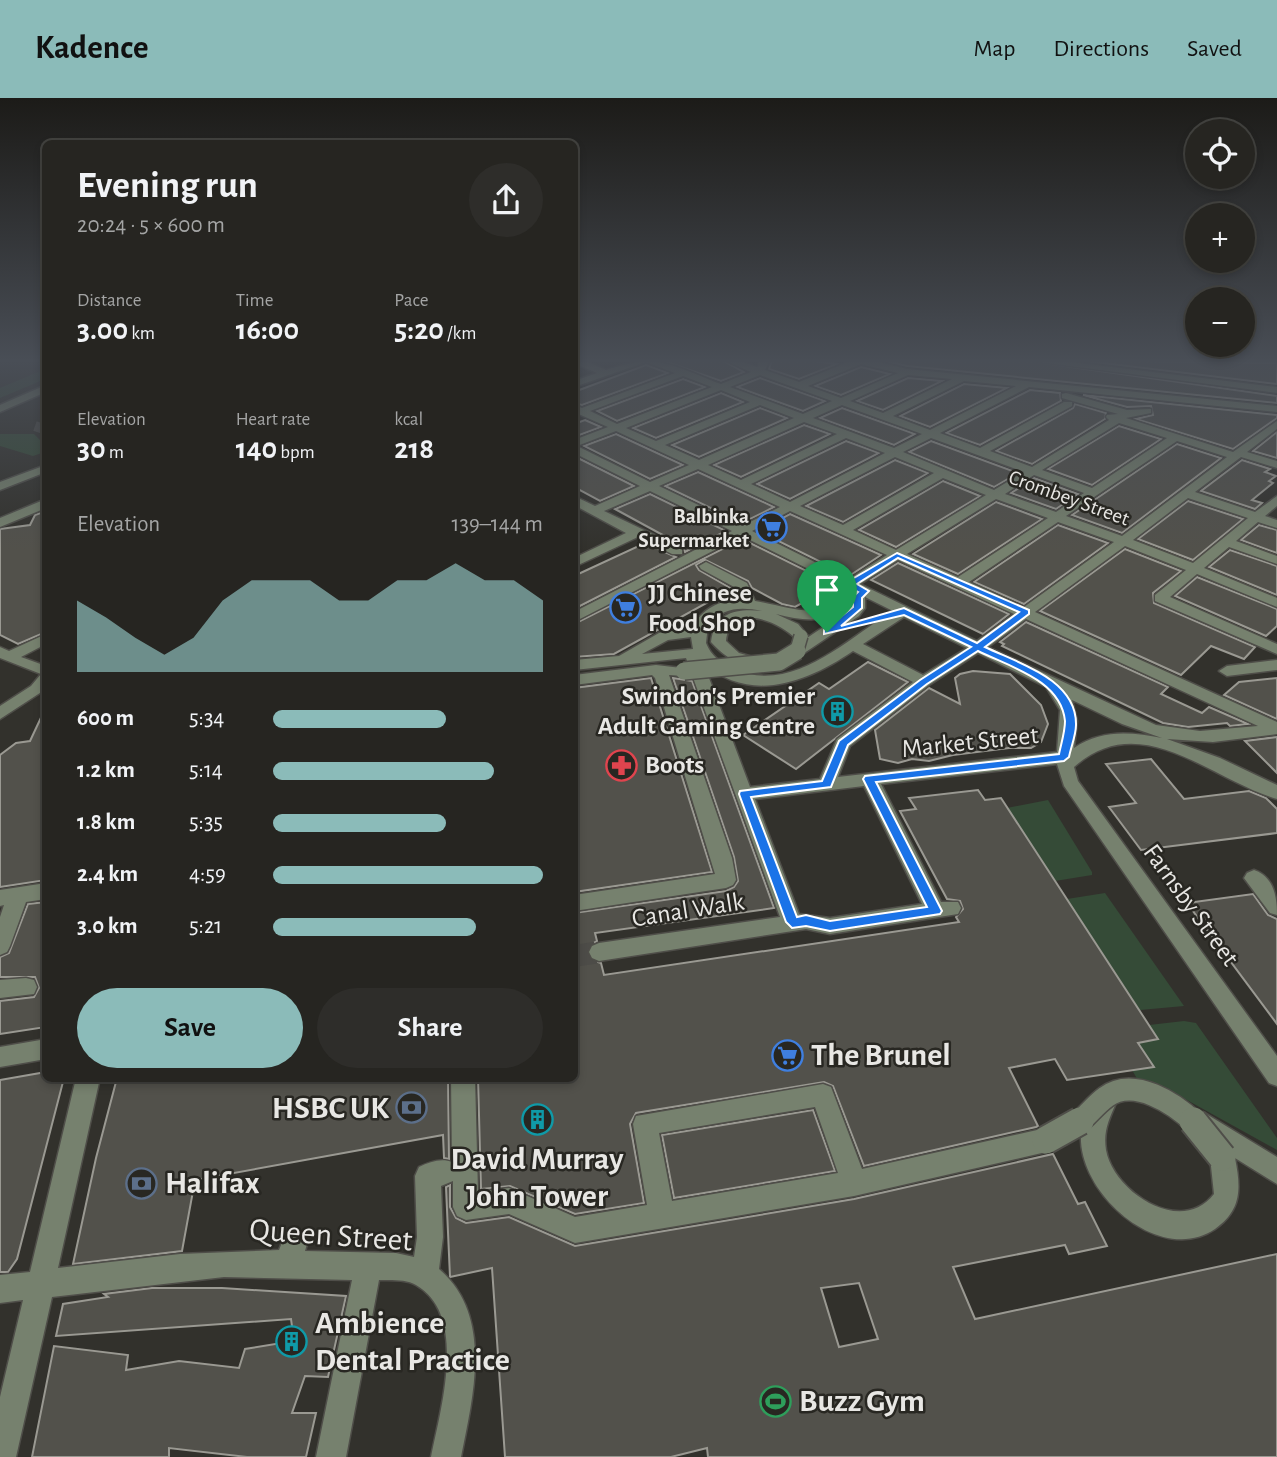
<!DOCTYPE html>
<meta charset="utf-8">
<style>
:root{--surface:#262521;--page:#2e2d2a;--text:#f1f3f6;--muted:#a4a5a5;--line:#42423f;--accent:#8bbbb9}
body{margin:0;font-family:"Alegreya Sans",sans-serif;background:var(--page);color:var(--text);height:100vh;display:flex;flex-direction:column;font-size:26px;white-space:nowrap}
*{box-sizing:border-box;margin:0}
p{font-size:23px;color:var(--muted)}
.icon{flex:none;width:38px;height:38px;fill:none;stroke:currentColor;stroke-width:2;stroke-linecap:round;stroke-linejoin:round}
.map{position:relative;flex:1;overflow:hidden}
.details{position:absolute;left:42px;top:42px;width:536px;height:942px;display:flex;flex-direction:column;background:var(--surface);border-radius:10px;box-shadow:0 4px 10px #0003,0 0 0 2px var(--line)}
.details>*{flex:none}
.controls{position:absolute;left:1185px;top:21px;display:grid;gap:14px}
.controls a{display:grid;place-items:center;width:70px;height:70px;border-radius:50%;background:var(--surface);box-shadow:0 4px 10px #0003,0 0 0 2px var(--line);font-size:35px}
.pin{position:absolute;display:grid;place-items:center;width:60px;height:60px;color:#fff;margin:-72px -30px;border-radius:50% 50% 50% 0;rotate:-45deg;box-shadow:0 0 7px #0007}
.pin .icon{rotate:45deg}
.round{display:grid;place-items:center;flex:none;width:74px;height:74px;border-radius:37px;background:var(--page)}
.headline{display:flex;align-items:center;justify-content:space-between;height:119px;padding:0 35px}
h1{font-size:38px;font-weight:700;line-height:52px}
.stats{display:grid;grid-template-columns:repeat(3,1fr);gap:10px;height:119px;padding:7px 35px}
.stats div{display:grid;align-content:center}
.stats b{font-size:30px;font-weight:700}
.stats small{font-size:19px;font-weight:400}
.stats p{font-size:19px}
.chart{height:196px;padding:14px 35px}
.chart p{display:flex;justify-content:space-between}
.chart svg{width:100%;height:126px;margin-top:7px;fill:var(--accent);opacity:.7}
.button{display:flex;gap:14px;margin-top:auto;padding:14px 35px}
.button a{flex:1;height:80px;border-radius:42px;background:var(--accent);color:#111;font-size:28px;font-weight:700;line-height:80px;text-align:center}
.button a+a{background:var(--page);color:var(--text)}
ul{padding:0 35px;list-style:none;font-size:23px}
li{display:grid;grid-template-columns:112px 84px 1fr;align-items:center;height:52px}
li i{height:18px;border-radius:9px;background:var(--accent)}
header{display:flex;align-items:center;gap:42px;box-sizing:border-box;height:98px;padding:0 35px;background:var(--accent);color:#111}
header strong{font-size:33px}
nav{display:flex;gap:38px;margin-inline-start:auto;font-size:24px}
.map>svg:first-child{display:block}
.green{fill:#354b37}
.building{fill:#52514b;stroke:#9a9992;stroke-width:2;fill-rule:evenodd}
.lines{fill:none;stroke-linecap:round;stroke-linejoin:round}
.minor-tunnel-far1{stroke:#4d4c48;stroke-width:10;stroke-dasharray:10 5;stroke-linecap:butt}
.minor-tunnel{stroke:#4d4c48;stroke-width:22;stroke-dasharray:22 10;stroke-linecap:butt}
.minor-casing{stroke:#4f4e49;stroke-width:3}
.minor{fill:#76816e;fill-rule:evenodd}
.minor-bridge-far3-casing{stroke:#4f4e49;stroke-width:16;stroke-linecap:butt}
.minor-bridge-far2-casing{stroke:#4f4e49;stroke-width:20;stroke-linecap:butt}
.minor-bridge-far1-casing{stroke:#4f4e49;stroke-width:25;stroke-linecap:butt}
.minor-bridge-casing{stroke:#4f4e49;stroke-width:31;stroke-linecap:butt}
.minor-bridge-far3{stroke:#76816e;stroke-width:13}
.minor-bridge-far2{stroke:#76816e;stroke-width:17}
.minor-bridge-far1{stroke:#76816e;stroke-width:22}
.minor-bridge{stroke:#76816e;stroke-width:27}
.route{fill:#1a73e8;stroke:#fff;stroke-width:2;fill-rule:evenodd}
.labels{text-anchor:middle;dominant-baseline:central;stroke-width:5;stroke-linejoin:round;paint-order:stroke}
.far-street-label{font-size:21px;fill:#e8e7e4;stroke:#282722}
.far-poi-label{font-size:21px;font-weight:bold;fill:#e8e7e4;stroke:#282722;text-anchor:end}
.poi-label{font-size:26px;font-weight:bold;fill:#e8e7e4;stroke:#282722;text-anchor:start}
.street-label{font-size:26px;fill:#e8e7e4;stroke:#282722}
.near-poi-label{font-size:32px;font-weight:bold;fill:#e8e7e4;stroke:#282722;text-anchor:start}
.near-street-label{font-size:32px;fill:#e8e7e4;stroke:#282722}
</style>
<header>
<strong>Kadence</strong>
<nav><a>Map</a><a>Directions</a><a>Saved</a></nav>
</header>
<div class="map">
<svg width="1277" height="1359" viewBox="0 0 1277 1359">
<rect width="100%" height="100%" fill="#32312c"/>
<g class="green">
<path d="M45,271V281L0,300V290Z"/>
<path d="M0,336H34L45,347V354L33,358L0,348Z"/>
<path d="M1048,702L1092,774V777L1055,783L1007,710Z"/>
<path d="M1105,795L1184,908L1140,912L1067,801Z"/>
<path d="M1184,923L1196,925L1277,1040V1052L1176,996L1139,984L1132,972L1138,945L1157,941L1149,927Z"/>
</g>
<g class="building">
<path d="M661,262H722L744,274L721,283Z"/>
<path d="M772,262H807L837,266L799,281L769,271Z"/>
<path d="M882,262H1022L1277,298V305L907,268Z"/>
<path d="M1078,262L1277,265V286Z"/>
<path d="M646,267L668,275L582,307L574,305V294Z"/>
<path d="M861,269L890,276L841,297L815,288Z"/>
<path d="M760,280L825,303L803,313L737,289Z"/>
<path d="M908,280L942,283L883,312L857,303Z"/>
<path d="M683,281L705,289L617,323L597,313Z"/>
<path d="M964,286L1007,290L930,329L900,318Z"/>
<path d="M1030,292L1060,295L1061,303L980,347L946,335Z"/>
<path d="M721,295L743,304L656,340L633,330Z"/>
<path d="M1083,297L1277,317V320L1233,351L1136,321L1153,317L1151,308L1127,309Z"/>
<path d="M1075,306L1106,315L1105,321L1032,366L996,353L1073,310Z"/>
<path d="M760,310L787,320L699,359L672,347Z"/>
<path d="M842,310L915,336L894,347L820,320Z"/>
<path d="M585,322L601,329L574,339V326Z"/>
<path d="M804,327L830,336L741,379L714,367Z"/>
<path d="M1119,328L1161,341L1092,387L1048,371Z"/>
<path d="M1277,334V360L1253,353Z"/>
<path d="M616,336L683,367L650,381L584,348Z"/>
<path d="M846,343L879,355L790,401L757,386Z"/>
<path d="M931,343L1018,375L994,389L909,354Z"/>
<path d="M1177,346L1221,360L1122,435L1072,417Z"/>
<path d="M574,358L634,388L600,403L574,389Z"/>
<path d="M895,362L928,375L843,424L806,408Z"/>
<path d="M1242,362L1270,371L1265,374L1276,378L1269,383L1273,385L1252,402L1262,405L1255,411L1201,393Z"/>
<path d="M698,374L774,409L742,425L665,388Z"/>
<path d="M1034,380L1078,396L1056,411L1011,395Z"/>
<path d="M943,383L980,398L896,449L859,432Z"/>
<path d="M650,396L726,433L685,454L683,448L615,411Z"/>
<path d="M1188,403L1243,421L1193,462L1138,441Z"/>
<path d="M996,404L1042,421L958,476L913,456Z"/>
<path d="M46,413V534L18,546L0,537V431L30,427L35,417Z"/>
<path d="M790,416L881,457L849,478L758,433Z"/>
<path d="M1058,427L1108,445L1024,506L974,484Z"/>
<path d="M1259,427L1277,432V455L1241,442Z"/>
<path d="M742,441L835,487L795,509L782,506L752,490L748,483L705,462L696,467L699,472L732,491L614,556L574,559V526Z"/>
<path d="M645,445L676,459L574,511V478Z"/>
<path d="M1125,451L1181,473L1153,495L1154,505L1255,549L1244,561L1211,548L1181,577L1040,513Z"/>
<path d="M1230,452L1277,468V497L1209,469Z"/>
<path d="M898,465L1009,516L983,536L871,482Z"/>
<path d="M1197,479L1277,511V528L1266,538L1175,498Z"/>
<path d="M1026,524L1168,589L1161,596L1202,615L1209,609L1248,626L1230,628L1227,625L1188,629L1163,625L1002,548L1004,546L1000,544Z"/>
<path d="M868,564L908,584L796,671L743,637L819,585L829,591Z"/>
<path d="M973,573L1010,576L1041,607L1048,626L1041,644L1031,650H1009L953,657L929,663L912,661L898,665L880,661L875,632L929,590L960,606L955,580L960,576Z"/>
<path d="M651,580L712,774L574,794V590Z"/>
<path d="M673,580L692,583L774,810L595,835L597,843L590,847L587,855L591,862L601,865L604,877L959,824L956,819L963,811L960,803L947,801L900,713L916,711L909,700L978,692L985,702L1001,700L1158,941L1138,945L1154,969L1067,982L1055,961L1009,970L1038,1028L1036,1029L864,1068L833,988L824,984L636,1015L630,1026L644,1105L575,1116L510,1088L481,1091L478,980H574V815L726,793L734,789L738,783L734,759Z"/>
<path d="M1277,580V621L1224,597L1239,584Z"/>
<path d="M46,609V782L0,789V657L16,645L30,643Z"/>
<path d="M1277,639V675L1245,643Z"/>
<path d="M1151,661L1184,701L1249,693L1266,700L1277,711V735L1141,752L1109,709L1136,705L1106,666Z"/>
<path d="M1253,796L1268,817L1277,821V926L1187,805Z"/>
<path d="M46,804V929L0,936V903L34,899L39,890L35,879H0V859L9,855L28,806Z"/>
<path d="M46,974V980H64L17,1161L8,1174H0V982Z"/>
<path d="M117,980H448L449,1061L444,1060L443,1037L195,1082L182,1153L73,1166L96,1060Z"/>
<path d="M813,1012L835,1073L674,1100L662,1037Z"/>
<path d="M1053,1056L1078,1106L1085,1104L1107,1148L1069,1156L1065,1147L953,1169L975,1221L1277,1156V1359H708L707,1350L671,1359H505L492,1170L450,1179L446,1089L450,1087V1109L456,1120L466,1125L509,1119L575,1148L854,1101ZM859,1185L878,1241L839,1249L821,1190Z"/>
<path d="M152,1190H222L346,1198L328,1279L305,1278L292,1315H316L306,1359H247L169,1350V1359H32L54,1248L128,1257L126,1272L179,1263L239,1270L245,1251L294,1243L291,1221L56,1238L63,1206L108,1199L104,1196Z"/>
</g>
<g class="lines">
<path class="minor-tunnel-far1" d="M35,328L46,332"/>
<path class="minor-tunnel" d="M574,858L599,854"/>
<defs>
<g id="minor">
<path d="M574,262H583L606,272C659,254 673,268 721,286L751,274L724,262H738L757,269L760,262H770L765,272L799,284L853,262H870L907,271L1277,308V314L1029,289L940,335L980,350L1064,304H1072V308L990,353L1032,369L1109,322L1106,319L1107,317L1118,316L1062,300V296L1066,295L1127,312L1151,311V315L1126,320L1233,354L1277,323V331L1247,354L1277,363V370L1241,359L1195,394L1255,414L1277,398V408L1265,418L1277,422V430L1258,424L1236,443L1277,458V466L1229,449L1204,470L1277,500V509L1197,476L1170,499L1277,546V556L1155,503V497L1186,472L1125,448L1035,514L1277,624V636L1213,644L1167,641L1220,660L1277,687V701C1211,682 1141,609 1074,669L1078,683L1277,958V988L1269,985L1064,688L1057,666L881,686L941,804H958L961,810L958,816L830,836L806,831L599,863L592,860L589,854L592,848L599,845L780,819L691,574L684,578L669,577L732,760L736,782L733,787L726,790L574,813V797L715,776L655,580L652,577L574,587V577L656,567L690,571L686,560L574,572V562L619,558L659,535L692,530C702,511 719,502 740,502L736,490L701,471L699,468L706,464L747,485L755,503C796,510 818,524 855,494L742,438L574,524V514L732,433L650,393L604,413L682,450V456H672L638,439L574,469V460L626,435L574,407V398L595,408L640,388L574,355V342L608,329L574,314V307L582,310L675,275L646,264L574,289V283L597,275L574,265ZM861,266L898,275L841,300L808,288ZM760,277L832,303L803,316L730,289ZM908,277L952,281L883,315L850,303ZM683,278L712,289L617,326L590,313ZM964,283L1016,288L930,332L893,318ZM721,292L750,304L656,343L626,330ZM760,307L794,320L699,362L665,347ZM842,307L922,336L894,350L813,320ZM804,324L837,336L741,382L708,367ZM1119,325L1167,340L1092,390L1042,372ZM616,333L689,367L650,384L577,348ZM846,340L885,355L790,404L751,386ZM931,340L1024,374L994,392L903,354ZM1177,343L1227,359L1122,438L1066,418ZM895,359L934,375L843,427L800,408ZM698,371L780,409L742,428L659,388ZM1034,377L1084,395L1056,414L1005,396ZM943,380L986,397L896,452L853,432ZM1188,400L1248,420L1193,465L1133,442ZM996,401L1048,420L958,479L907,456ZM790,413L887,457L849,481L752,433ZM1058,424L1114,444L1024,509L969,484ZM898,462L1014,516L977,543L860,486ZM865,499L893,513C845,542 793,597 733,571C721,565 711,558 706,545L708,527C723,509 741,509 762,513C740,511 715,512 711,544C723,558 744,572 763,568L766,565L763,562L739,555L726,543C730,504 778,522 796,541H805L778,561L786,566L791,564L859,518L865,510ZM850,511L807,540L808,538L798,526L776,516C803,523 825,525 850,511ZM904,519L967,550L923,577L863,546ZM1026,521L1258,628L1200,633L1156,627L988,549ZM691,539L693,551L642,556L668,542ZM853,553L913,584L837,641L820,681L750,689L703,564C749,607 808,584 853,553ZM978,555L1046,589L1060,612L1057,654L838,679L850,648L929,587ZM1072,602L1122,626L1162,640C1132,634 1101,631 1074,650L1077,623ZM864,688L922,806L830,820L799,816L755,701Z"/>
<path d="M1024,262H1054L1277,289V295Z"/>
<path d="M46,287V294L0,314V307Z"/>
<path d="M46,367V374L0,392V384Z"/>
<path d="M46,401V410L0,429V420Z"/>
<path d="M46,536V546L21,559L46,568V591L0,621V608L31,588L41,576L0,560V549L9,553Z"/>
<path d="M1277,562V572L1227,578L1219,573L1227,568Z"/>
<path d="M1254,772C1274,779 1277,799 1277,817L1270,815L1244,780L1247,775Z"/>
<path d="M46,785V801L26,804L10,848L7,854L0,857V819L4,807L0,808V792Z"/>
<path d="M26,880L34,882L37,889L34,896L0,900V882Z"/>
<path d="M46,941V961L0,969V949Z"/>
<path d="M76,980H100L58,1170L180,1156L279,1152L285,1137L294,1133L303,1137L307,1146L305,1153L396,1155L414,1159L417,1139L415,1078L419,1069C430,1064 441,1060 452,1064L451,980H475L478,1094L509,1090L575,1119L647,1107L633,1026L636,1018L823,986L831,989L862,1071L1046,1030L1055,1033L1058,1042L1055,1051L1046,1054L854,1098L575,1145L509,1116L466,1122L457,1118L453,1109V1083L441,1088L443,1139L439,1171C494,1218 473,1298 461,1359H431C440,1313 469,1217 416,1187C406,1181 391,1182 379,1182L346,1359H316L352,1182L224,1179L52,1199L16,1359H0V1299L23,1202L0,1205V1177L30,1174ZM815,1009L838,1075L672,1103L659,1035Z"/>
<path d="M1104,994L1112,997L1116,1005C1109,1022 1103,1033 1106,1052C1113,1093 1181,1139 1214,1096L1210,1059L1217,1049L1194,1034L1191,1026L1194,1018L1203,1014L1277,1059V1086L1235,1060C1241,1090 1242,1112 1215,1131C1158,1170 1070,1089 1082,1028C1085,1013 1090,999 1104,994Z"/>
</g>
</defs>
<use href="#minor" class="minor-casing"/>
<use href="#minor" class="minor"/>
<defs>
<path id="minor-bridge-far3" d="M796,555L801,538"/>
<path id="minor-bridge-far2" d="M684,573L779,564L797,553"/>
<path id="minor-bridge-far1" d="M1078,1025C1088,1017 1096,1006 1106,999C1134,978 1175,1006 1195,1025"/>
<g id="minor-bridge">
<path d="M1193,1023L1222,1059"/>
<path d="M1046,1042L1080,1023"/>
</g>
</defs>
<use href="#minor-bridge-far3" class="minor-bridge-far3-casing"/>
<use href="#minor-bridge-far2" class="minor-bridge-far2-casing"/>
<use href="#minor-bridge-far1" class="minor-bridge-far1-casing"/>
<use href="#minor-bridge" class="minor-bridge-casing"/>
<use href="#minor-bridge-far3" class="minor-bridge-far3"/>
<use href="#minor-bridge-far2" class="minor-bridge-far2"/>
<use href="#minor-bridge-far1" class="minor-bridge-far1"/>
<use href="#minor-bridge" class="minor-bridge"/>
</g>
<linearGradient id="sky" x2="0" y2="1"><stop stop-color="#1c1b18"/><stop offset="0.58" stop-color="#494e56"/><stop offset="1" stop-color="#494e56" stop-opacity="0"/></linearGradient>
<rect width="1277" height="453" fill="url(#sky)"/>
<path class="route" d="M897,455L1029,512V516L985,549C1018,565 1077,581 1076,627C1076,637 1071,649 1069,659L1064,663L876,684L942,813L940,816L830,833L806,828L792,830L786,824L739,696L740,693L822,683L839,643L920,582L971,549L904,517L824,536V532L853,509V499L858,494L847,488V484ZM898,460L1019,514L977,545L904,510L841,528L862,510V500L869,493L857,486ZM978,553C1010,569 1061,582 1065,623C1065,634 1061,646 1059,656L865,678L863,681L927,809L830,823L806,817L797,819L751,699L831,689L848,647L927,586Z"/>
<defs>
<symbol id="supermarket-ring" viewBox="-11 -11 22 22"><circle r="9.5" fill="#282722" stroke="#3f7fe0" stroke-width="1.5"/><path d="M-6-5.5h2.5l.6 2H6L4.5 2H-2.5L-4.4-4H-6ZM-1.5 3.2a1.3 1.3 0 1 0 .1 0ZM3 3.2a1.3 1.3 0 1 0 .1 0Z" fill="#3f7fe0"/></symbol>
<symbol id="building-ring" viewBox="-11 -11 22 22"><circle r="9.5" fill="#282722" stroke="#0f9aa8" stroke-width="1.5"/><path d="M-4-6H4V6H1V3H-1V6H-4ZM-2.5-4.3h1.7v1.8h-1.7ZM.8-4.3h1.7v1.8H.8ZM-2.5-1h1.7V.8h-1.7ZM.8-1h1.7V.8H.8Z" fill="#0f9aa8"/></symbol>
<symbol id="pharmacy-ring" viewBox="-11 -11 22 22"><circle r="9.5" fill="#282722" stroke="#e0444e" stroke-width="1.5"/><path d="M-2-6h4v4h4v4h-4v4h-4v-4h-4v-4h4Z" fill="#e0444e"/></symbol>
<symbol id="bank-ring" viewBox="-11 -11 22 22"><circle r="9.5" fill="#282722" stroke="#5c6f8a" stroke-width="1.5"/><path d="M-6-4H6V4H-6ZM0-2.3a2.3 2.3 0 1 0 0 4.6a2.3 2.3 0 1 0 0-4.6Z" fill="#5c6f8a"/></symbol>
<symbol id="stadium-ring" viewBox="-11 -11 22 22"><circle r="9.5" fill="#282722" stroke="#2e9e5b" stroke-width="1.5"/><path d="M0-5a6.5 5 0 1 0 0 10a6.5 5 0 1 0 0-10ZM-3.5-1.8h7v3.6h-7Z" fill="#2e9e5b"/></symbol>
</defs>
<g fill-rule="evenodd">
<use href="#supermarket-ring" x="754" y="412" width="35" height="35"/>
<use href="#supermarket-ring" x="608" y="492" width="35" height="35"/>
<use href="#building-ring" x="820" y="596" width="35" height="35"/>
<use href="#pharmacy-ring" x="604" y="650" width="35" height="35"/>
<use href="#supermarket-ring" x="770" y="940" width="35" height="35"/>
<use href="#bank-ring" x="394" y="992" width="35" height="35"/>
<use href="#building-ring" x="520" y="1004" width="35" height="35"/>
<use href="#bank-ring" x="124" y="1068" width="35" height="35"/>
<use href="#building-ring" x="274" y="1226" width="35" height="35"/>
<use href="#stadium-ring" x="758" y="1286" width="35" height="35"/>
</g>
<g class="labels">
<g class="far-street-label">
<text transform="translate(1069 400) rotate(20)">Crombey Street</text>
</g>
<g class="far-poi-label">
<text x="749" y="418">Balbinka<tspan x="749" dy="24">Supermarket</tspan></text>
</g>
<g class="poi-label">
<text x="648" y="495">JJ Chinese<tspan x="648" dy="30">Food Shop</tspan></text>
<text x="815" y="598" text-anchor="end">Swindon's Premier<tspan x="815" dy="30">Adult Gaming Centre</tspan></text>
<text x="645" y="667">Boots</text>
</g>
<g class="street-label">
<text transform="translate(970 644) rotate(-6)">Market Street</text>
<text transform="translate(1191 807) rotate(54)">Farnsby Street</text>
<text transform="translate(688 812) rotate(-9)">Canal Walk</text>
</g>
<g class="near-poi-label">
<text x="811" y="957">The Brunel</text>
<text x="389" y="1010" text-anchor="end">HSBC UK</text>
<text x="537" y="1061" text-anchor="middle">David Murray<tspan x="537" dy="37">John Tower</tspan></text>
<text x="165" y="1085">Halifax</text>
<text x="315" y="1225">Ambience<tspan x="315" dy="37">Dental Practice</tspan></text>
<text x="799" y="1303">Buzz Gym</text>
</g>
<g class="near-street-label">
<text transform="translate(331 1137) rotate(4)">Queen Street</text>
</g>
</g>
</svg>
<div class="controls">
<a><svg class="icon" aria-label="locate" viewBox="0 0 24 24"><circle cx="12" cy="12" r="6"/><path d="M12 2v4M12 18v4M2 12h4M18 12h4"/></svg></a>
<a>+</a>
<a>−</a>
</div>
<div class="pin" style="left:827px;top:534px;background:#1e9e55"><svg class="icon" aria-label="arrive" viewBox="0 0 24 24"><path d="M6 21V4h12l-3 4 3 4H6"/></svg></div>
<section class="details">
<div class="headline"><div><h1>Evening run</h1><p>20:24 · 5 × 600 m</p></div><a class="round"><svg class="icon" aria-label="share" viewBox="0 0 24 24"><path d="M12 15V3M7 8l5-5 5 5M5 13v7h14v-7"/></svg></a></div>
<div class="stats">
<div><p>Distance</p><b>3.00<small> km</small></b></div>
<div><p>Time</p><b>16:00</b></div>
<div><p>Pace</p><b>5:20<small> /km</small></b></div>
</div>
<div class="stats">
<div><p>Elevation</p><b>30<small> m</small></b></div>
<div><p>Heart rate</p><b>140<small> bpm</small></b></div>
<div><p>kcal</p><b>218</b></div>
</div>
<div class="chart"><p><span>Elevation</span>139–144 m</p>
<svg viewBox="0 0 160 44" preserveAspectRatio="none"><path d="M0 44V19L10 25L20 32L30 38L40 32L50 19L60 12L70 12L80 12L90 19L100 19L110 12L120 12L130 6L140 12L150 12L160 19V44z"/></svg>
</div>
<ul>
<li><b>600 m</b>5:34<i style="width:64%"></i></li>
<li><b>1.2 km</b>5:14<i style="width:82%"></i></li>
<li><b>1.8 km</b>5:35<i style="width:64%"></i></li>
<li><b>2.4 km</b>4:59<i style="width:100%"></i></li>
<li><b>3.0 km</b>5:21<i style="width:75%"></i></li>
</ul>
<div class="button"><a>Save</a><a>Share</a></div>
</section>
</div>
